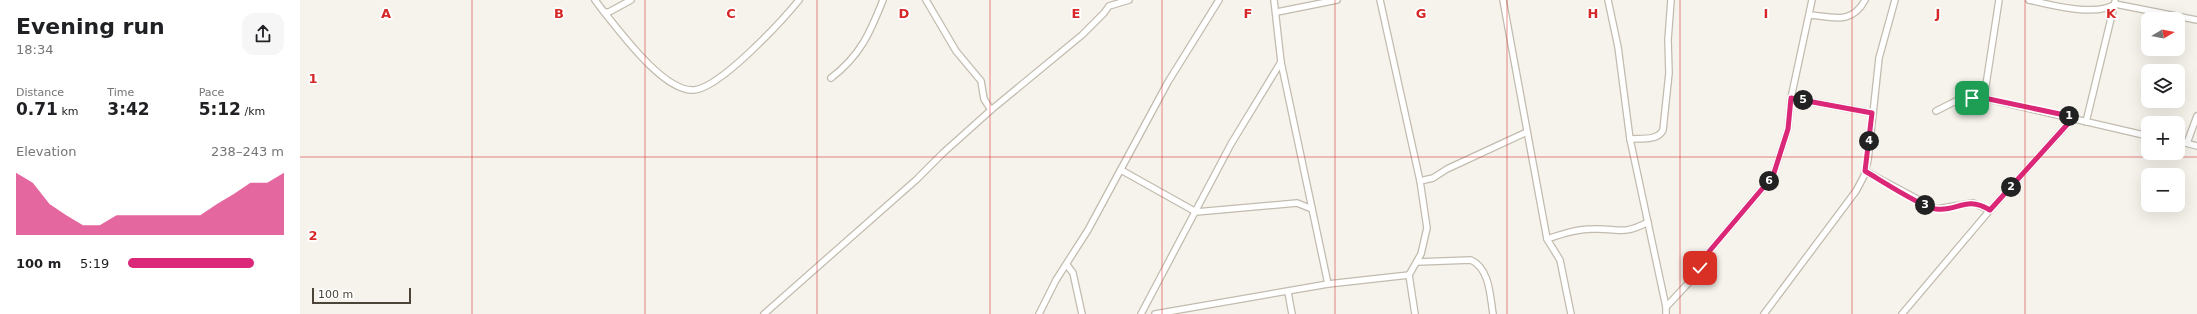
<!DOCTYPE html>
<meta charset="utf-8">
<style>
:root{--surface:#fff;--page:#f6f6f6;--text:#202124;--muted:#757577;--accent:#db2777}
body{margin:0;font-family:"DejaVu Sans",sans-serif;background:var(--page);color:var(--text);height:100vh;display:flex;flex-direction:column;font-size:15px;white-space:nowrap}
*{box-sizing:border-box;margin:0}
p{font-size:13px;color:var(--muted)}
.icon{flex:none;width:22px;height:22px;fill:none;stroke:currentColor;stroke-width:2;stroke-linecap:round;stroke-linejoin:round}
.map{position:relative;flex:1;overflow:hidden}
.panel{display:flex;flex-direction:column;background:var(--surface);width:300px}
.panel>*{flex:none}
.needle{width:26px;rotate:80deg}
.tools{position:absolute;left:1841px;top:12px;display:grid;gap:8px}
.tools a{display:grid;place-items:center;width:44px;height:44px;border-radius:8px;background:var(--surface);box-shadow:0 4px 16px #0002;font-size:20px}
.scale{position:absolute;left:12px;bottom:10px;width:99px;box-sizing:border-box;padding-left:4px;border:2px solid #4b4439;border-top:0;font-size:11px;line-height:14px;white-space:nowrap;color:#4b4439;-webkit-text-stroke:3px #fff;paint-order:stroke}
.pin{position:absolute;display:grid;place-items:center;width:34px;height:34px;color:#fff;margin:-17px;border-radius:8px;box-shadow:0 2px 6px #0006}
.km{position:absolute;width:20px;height:20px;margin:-10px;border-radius:50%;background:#222;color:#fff;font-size:11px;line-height:20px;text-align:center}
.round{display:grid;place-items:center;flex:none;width:42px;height:42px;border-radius:12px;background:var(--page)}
.summary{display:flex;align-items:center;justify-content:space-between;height:68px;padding:0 16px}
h1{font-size:22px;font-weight:700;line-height:30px}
.metrics{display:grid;grid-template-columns:repeat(3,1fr);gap:6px;height:68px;padding:4px 16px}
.metrics div{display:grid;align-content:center}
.metrics b{font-size:17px;font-weight:700}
.metrics small{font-size:11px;font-weight:400}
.metrics p{font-size:11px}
.chart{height:112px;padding:8px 16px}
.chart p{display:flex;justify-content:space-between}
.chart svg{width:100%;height:72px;margin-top:4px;fill:var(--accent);opacity:.7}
ul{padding:0 16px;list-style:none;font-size:13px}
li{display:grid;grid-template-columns:64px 48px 1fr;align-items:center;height:30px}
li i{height:10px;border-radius:5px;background:var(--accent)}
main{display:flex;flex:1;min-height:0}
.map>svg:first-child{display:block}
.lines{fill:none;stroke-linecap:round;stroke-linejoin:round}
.minor-casing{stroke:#c2bbae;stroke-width:8}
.minor{stroke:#fff;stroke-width:5.5}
.route-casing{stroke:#fff;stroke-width:8}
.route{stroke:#db2777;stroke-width:5}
.grid{fill:none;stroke:#d62828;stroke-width:1;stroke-opacity:0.55}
.grid-label{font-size:13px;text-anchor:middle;font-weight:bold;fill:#d62828;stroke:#fff;stroke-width:3.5;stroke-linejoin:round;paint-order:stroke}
</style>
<main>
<section class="panel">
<div class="summary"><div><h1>Evening run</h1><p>18:34</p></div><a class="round"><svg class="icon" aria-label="share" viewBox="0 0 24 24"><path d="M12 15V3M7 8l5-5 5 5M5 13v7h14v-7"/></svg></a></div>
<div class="metrics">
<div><p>Distance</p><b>0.71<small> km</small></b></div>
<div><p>Time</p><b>3:42</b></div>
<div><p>Pace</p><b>5:12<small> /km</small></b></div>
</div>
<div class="chart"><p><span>Elevation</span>238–243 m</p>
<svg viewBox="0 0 160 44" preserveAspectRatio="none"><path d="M0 44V6L10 12L20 25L30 32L40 38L50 38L60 32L70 32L80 32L90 32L100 32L110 32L120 25L130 19L140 12L150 12L160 6V44z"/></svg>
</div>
<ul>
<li><b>100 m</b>5:19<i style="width:81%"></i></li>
</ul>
</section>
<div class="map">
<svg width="1897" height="314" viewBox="0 0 1897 314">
<rect width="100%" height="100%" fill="#f6f3ec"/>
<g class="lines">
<defs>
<g id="minor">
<path d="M295,0L304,12H309L331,0"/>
<path d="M626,0L656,51L681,81L684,99L691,110"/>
<path d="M974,0L981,62L1028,284"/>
<path d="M1080,0L1120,181L1127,228L1121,254L1109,275L1115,314"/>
<path d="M1203,0L1247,239L1260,260L1271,314"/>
<path d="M1308,0L1318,47L1330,139L1366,307V314"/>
<path d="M1729,0C1750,5 1797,17 1815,4L1897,20"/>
<path d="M304,12C321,33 364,92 394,90C420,88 482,21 499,0"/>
<path d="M977,12L1037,0"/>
<path d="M1510,15C1533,17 1552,25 1565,0"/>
<path d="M531,78C560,56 570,33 583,0"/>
<path d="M1491,98L1572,113"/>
<path d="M1684,98L1699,0"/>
<path d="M1636,111L1660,99L1684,98L1848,136"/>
<path d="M1786,122L1815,2"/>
<path d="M1330,139C1341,138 1358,141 1363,130L1369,73L1368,40L1371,0"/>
<path d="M1878,141L1897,146"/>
<path d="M1887,143L1897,116"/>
<path d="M821,170L896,212L997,203L1012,209"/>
<path d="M1565,171L1636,209L1673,203L1690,210"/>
<path d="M1120,181L1133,178L1147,169L1227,132"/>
<path d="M1247,239C1262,234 1277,229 1293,229C1319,228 1322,236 1348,222"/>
<path d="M1117,262L1171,260C1190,269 1190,296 1193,314"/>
<path d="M767,265L773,273L782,314"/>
<path d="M988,292L992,314"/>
<path d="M1366,307L1395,276L1407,254L1473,176L1488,129L1491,98L1512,0"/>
<path d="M464,314L616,180L643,153L691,110L782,35L804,13L809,6L829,0"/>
<path d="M739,314L756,280L788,230L868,82L919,0"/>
<path d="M841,314L931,144L981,62"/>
<path d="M855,314L1028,284L1109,275"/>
<path d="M1464,314L1556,191L1564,176L1568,160L1579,58L1595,0"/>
<path d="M1602,314L1690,210L1774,117"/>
</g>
</defs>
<use href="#minor" class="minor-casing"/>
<use href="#minor" class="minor"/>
</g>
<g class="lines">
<defs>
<path id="route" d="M1400,268L1407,254L1473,176L1488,129L1491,98L1572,113L1565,171C1579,179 1623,208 1636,209C1658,212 1665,195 1690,210L1774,117L1684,98H1672"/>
</defs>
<use href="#route" class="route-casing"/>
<use href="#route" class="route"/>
</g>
<path class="grid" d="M172,0V314M345,0V314M517,0V314M690,0V314M862,0V314M1035,0V314M1207,0V314M1380,0V314M1552,0V314M1725,0V314M0,157H1897"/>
<g class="grid-label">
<text x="86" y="18">A</text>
<text x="259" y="18">B</text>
<text x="431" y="18">C</text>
<text x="604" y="18">D</text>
<text x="776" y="18">E</text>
<text x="948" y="18">F</text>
<text x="1121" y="18">G</text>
<text x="1293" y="18">H</text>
<text x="1466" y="18">I</text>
<text x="1638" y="18">J</text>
<text x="1811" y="18">K</text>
<text x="13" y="83">1</text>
<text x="13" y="240">2</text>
</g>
</svg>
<div class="tools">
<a><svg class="needle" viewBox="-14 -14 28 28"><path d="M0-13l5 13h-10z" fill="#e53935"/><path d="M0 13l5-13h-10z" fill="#757577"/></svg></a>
<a><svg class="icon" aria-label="layers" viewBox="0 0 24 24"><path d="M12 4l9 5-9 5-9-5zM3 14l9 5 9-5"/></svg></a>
<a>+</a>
<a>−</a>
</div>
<div class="scale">100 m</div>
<div class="pin" style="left:1672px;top:98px;background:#1e9e55"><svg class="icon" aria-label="arrive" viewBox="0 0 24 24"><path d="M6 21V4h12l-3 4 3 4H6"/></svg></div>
<div class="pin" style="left:1400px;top:268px;background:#d93025"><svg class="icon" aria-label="check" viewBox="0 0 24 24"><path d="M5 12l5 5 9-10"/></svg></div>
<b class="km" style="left:1769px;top:116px">1</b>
<b class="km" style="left:1711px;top:187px">2</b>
<b class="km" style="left:1625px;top:205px">3</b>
<b class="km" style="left:1569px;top:141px">4</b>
<b class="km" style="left:1503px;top:100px">5</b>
<b class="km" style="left:1469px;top:181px">6</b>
</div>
</main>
